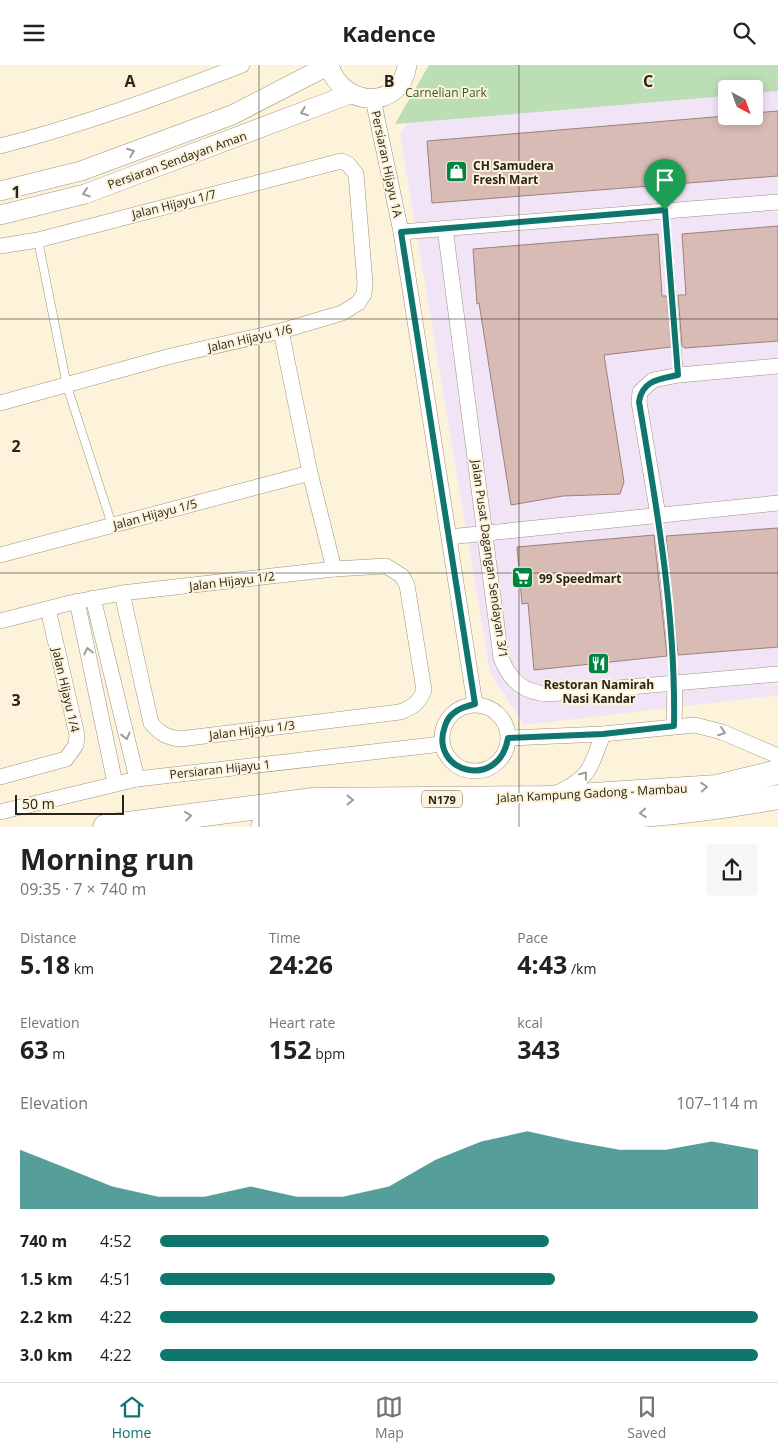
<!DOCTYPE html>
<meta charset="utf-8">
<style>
:root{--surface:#fff;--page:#f6f6f6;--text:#222;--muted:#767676;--line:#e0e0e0;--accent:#0f766e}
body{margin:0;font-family:"Open Sans",sans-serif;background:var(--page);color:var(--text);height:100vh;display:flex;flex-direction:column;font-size:19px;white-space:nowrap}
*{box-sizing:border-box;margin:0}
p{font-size:16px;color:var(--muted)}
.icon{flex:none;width:28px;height:28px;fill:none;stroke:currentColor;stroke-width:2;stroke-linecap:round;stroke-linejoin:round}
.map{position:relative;height:762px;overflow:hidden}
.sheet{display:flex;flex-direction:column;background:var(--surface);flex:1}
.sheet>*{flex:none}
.needle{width:32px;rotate:139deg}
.buttons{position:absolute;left:718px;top:15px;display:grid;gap:10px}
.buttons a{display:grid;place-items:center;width:45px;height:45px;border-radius:5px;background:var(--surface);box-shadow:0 2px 8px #0003;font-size:25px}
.scale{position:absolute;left:15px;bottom:12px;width:109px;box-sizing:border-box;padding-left:5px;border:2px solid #28241b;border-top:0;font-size:14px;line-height:18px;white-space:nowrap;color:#28241b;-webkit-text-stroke:4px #fdf2da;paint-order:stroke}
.pin{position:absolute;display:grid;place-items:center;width:42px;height:42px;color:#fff;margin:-51px -21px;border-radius:50% 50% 50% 0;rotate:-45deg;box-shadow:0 0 5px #0007}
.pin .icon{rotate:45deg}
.round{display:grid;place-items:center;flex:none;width:52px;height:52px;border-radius:5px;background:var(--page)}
.headline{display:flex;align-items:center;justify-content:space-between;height:85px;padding:0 20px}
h1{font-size:28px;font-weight:700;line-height:38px}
.stats{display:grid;grid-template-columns:repeat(3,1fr);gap:8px;height:85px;padding:5px 20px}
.stats div{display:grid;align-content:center}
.stats b{font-size:25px;font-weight:700}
.stats small{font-size:14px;font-weight:400}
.stats p{font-size:14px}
.chart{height:140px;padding:10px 20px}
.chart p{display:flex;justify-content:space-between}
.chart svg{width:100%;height:90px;margin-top:5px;fill:var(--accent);opacity:.7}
ul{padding:0 20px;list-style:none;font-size:16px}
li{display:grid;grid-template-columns:80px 60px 1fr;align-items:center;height:38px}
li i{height:12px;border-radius:6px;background:var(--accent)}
header{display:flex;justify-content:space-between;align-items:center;height:65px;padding:0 20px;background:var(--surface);font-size:22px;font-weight:700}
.dock{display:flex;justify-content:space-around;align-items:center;height:70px;border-top:1px solid var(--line);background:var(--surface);font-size:14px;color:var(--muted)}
.dock a{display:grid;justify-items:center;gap:2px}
.dock .selected{color:var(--accent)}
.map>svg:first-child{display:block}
.commercial{fill:#f2e4f7;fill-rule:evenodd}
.green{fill:#bbdeb4}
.building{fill:#d8bbb4;stroke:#9b817a}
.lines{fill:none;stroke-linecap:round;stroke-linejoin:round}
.service-casing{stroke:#9d947d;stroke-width:9}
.minor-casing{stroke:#9d947d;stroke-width:16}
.tertiary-casing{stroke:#9d947d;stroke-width:20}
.primary-casing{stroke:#9d947d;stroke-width:25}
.service{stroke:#fff;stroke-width:8}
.minor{stroke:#fff;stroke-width:15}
.tertiary{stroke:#fff;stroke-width:19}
.primary{stroke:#fff;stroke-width:24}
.oneway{stroke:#9e9c98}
.route-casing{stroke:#fff;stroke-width:10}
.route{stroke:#0f766e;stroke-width:6}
.grid{fill:none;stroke:#28241b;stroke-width:1;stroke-opacity:0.55}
.labels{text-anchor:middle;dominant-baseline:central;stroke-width:4;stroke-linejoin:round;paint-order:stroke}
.shield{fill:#fdf2da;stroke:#686254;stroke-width:1}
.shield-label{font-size:11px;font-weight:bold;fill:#28241b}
.park-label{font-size:12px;fill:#2e5d24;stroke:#fdf2da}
.street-label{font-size:12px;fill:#28241b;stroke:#fdf2da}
.poi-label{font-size:12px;font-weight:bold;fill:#28241b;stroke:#fdf2da;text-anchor:start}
.grid-label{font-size:16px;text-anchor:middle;font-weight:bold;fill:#28241b;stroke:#fdf2da;stroke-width:4;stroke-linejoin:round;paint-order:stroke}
</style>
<header><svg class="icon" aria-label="menu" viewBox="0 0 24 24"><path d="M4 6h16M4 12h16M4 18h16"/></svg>Kadence<svg class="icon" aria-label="search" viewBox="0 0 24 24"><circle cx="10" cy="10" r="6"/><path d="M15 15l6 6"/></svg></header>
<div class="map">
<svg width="778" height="762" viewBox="0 0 778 762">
<rect width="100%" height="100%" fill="#fdf2da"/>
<path class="commercial" d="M441,0H778V630L524,660L490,608L400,70ZM726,24H754V51H726Z"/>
<path class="green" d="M429,0H778V26L754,28V24H726V31L395,59Z"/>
<g class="building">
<path d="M778,46V111L432,138L427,76L726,51H754V48Z"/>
<path d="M778,161V276L685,283L682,281L678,230H686L682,169Z"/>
<path d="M658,169L662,231H667L671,282L604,290L624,417L620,429L563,431L511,440L479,238L477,239L473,184Z"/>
<path d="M778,463V582L678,590L666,471Z"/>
<path d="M654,470L667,591L534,605L528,538L522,539L517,482Z"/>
</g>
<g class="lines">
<defs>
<g id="service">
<path d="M665,145L679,310"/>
<path d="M38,175L67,321L112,460"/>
<path d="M658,450L675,618"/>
</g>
<g id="minor">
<path d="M373,34L401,167L475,639"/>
<path d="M0,81C83,60 162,31 242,0"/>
<path d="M445,163L501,593C510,616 524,628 549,629L778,609"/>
<path d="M401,167L778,137"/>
<path d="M0,181L38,175L341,96L348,99L356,109L365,218L364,229L358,238L342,248L281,266L171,291L0,338"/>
<path d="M281,266L310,408L334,504"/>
<path d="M658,450L639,337L640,327L653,315L679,310L778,301"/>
<path d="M449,472L778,438"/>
<path d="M0,490L310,408"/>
<path d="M93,533L137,714"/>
<path d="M77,536L115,718"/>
<path d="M0,556L70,538L122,528L334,504L386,501L402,511L407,520L424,625C419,638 413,642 400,647L180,674C167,672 160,669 151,658L122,528"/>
<circle cx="475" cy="673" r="33"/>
<path d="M674,661L675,618"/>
<path d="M509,673L603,669L695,660L722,667L778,691"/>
<path d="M0,712L66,694L76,680L77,670L48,544"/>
<path d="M559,727C591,712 591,701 603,669"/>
<path d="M0,747L137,714L442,679"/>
</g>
<g id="tertiary">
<path d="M329,0C342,44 402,45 407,0"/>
<path d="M0,126L81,106L232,50L329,0"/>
<path d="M0,150L85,129L350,29"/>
</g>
<g id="primary">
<path d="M105,762L313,735L546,733L717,722L778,707"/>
<path d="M263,762C360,750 457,758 555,755C628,753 706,745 778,732"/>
</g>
</defs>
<use href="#service" class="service-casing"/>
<use href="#minor" class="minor-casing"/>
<use href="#tertiary" class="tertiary-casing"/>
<use href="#primary" class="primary-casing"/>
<use href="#service" class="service"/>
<use href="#minor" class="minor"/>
<use href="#tertiary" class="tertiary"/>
<use href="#primary" class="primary"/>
</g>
<defs><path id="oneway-chevron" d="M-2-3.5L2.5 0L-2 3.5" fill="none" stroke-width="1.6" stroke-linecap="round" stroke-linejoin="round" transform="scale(1.25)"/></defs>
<g class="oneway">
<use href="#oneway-chevron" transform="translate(304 47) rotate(159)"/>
<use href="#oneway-chevron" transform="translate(131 87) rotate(-20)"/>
<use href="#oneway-chevron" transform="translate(86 128) rotate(162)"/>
<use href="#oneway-chevron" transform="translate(88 586) rotate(-102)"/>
<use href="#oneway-chevron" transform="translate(722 667) rotate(20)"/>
<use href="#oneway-chevron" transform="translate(126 671) rotate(76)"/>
<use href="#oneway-chevron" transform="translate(584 710) rotate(-51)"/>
<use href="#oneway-chevron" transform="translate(704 722) rotate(-4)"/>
<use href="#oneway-chevron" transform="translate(350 735)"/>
<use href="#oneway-chevron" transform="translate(643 748) rotate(176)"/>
<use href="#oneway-chevron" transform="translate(188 751) rotate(-7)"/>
</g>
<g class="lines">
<defs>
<path id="route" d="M665,145L678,310C660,314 642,315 639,337C657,443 676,553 674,661L603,669L508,673C499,727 428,707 445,661C449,647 462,642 475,639L401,167Z"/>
</defs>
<use href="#route" class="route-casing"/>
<use href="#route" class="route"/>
</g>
<path class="grid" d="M259,0V762M519,0V762M0,254H778M0,508H778"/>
<defs>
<symbol id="shop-square" viewBox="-11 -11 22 22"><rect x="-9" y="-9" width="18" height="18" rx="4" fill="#008541" stroke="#fdf2da"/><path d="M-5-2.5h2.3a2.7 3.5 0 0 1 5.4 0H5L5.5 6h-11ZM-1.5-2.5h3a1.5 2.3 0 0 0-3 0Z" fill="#fff"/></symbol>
<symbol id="supermarket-square" viewBox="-11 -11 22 22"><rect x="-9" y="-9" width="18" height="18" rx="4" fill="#008541" stroke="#fdf2da"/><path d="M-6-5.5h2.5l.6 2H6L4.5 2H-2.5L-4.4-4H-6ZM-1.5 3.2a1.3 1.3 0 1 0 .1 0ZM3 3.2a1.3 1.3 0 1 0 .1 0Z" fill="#fff"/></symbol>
<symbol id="restaurant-square" viewBox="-11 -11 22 22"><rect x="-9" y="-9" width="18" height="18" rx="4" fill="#008541" stroke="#fdf2da"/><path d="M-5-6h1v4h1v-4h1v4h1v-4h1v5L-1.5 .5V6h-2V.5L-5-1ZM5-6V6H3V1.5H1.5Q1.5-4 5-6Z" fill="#fff"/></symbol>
</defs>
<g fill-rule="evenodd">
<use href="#shop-square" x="444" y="94" width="25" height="25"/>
<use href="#supermarket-square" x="510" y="500" width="25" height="25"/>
<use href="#restaurant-square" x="586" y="586" width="25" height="25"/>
</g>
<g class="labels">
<rect class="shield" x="422" y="725.5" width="40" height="17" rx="4"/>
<g class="shield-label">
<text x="442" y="734">N179</text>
</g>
<g class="park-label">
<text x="446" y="27">Carnelian Park</text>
</g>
<g class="street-label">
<text transform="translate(177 95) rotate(-20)">Persiaran Sendayan Aman</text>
<text transform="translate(387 99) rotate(78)">Persiaran Hijayu 1A</text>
<text transform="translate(174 139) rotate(-14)">Jalan Hijayu 1/7</text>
<text transform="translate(250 273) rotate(-13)">Jalan Hijayu 1/6</text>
<text transform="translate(155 449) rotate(-15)">Jalan Hijayu 1/5</text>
<text transform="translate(490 494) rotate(82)">Jalan Pusat Dagangan Sendayan 3/1</text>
<text transform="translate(232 516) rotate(-7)">Jalan Hijayu 1/2</text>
<text transform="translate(66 625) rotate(77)">Jalan Hijayu 1/4</text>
<text transform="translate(252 665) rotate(-7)">Jalan Hijayu 1/3</text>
<text transform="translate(220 704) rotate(-6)">Persiaran Hijayu 1</text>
<text transform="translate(592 728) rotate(-3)">Jalan Kampung Gadong - Mambau</text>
</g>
<g class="poi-label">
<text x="473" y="100">CH Samudera<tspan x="473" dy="14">Fresh Mart</tspan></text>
<text x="539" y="513">99 Speedmart</text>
<text x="599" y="619" text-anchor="middle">Restoran Namirah<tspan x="599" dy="14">Nasi Kandar</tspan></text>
</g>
</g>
<g class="grid-label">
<text x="130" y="22">A</text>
<text x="389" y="22">B</text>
<text x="648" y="22">C</text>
<text x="16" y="133">1</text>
<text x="16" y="387">2</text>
<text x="16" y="641">3</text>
</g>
</svg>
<div class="buttons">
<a><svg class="needle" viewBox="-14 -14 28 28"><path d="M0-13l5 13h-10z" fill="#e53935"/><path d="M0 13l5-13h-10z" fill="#767676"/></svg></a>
</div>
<div class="scale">50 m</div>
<div class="pin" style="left:665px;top:145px;background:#1e9e55"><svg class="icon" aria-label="arrive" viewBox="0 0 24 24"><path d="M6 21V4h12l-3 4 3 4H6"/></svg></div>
</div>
<section class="sheet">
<div class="headline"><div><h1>Morning run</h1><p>09:35 · 7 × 740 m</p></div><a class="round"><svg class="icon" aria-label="share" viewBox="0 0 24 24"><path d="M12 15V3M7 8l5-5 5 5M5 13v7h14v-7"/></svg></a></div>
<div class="stats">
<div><p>Distance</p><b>5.18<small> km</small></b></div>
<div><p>Time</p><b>24:26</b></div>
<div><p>Pace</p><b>4:43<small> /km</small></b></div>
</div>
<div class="stats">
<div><p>Elevation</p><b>63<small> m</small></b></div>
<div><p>Heart rate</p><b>152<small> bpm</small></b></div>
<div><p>kcal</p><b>343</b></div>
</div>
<div class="chart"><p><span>Elevation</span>107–114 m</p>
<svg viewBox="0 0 160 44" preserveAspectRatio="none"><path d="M0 44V15L10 24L20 33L30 38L40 38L50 33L60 38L70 38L80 33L90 20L100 11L110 6L120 11L130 15L140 15L150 11L160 15V44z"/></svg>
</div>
<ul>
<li><b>740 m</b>4:52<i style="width:65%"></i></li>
<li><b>1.5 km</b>4:51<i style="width:66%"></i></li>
<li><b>2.2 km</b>4:22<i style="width:100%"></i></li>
<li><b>3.0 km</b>4:22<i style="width:100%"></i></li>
</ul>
</section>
<nav class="dock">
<a class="selected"><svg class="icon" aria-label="home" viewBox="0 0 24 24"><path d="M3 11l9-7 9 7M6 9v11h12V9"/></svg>Home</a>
<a><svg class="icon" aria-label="map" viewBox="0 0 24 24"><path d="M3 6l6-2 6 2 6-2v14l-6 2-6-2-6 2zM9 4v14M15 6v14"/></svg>Map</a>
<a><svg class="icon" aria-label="saved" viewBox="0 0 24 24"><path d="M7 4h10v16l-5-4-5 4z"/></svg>Saved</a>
</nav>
